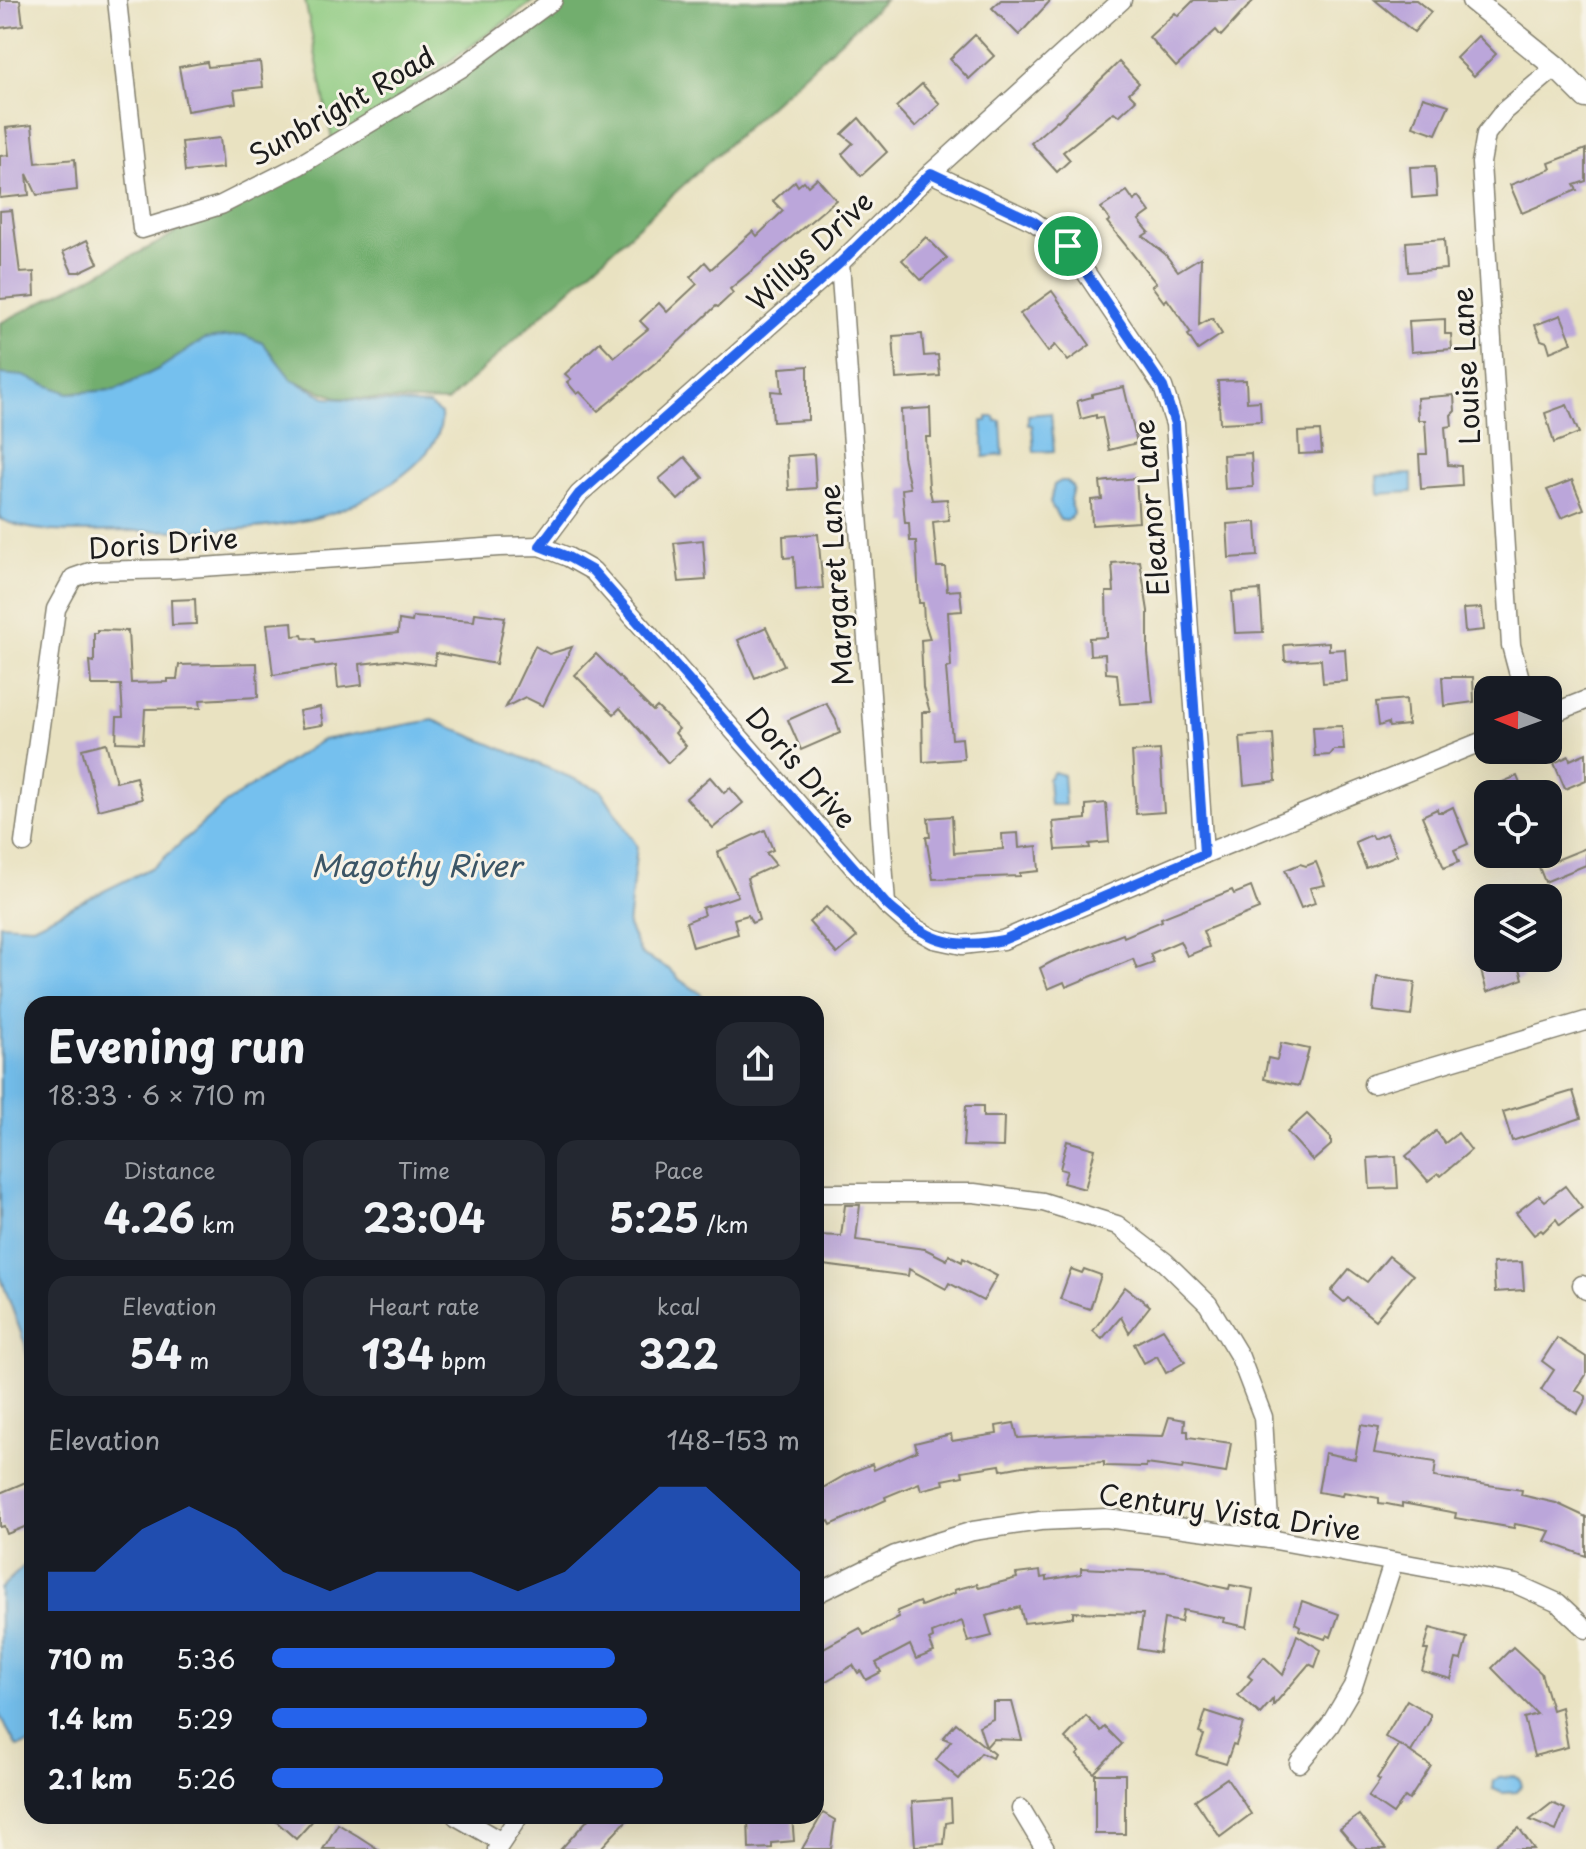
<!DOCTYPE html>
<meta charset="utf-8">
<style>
:root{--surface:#171b24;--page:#242831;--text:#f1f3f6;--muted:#9ea1a6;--accent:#2563eb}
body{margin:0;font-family:"Playpen Sans",sans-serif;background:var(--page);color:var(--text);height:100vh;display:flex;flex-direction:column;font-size:30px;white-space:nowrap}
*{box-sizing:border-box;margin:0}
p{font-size:26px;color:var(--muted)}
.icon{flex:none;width:44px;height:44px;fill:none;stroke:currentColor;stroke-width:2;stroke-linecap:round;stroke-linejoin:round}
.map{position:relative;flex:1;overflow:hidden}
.drawer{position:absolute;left:24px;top:996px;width:800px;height:828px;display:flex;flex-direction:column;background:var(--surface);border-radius:24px;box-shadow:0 8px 32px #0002}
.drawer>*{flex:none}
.needle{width:52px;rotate:271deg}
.tools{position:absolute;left:1474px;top:676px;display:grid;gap:16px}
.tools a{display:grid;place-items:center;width:88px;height:88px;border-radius:16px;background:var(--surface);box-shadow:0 8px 32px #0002;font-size:40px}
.pin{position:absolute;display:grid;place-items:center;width:68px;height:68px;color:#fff;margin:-34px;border:4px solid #fff;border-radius:50%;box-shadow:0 2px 8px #0007}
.round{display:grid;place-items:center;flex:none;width:84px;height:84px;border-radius:24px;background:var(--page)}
.overview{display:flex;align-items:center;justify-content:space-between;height:136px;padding:0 24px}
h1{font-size:44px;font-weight:700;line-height:60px}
.figures{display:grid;grid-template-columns:repeat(3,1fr);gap:12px;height:136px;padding:8px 24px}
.figures div{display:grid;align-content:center;border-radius:20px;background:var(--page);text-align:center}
.figures b{font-size:40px;font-weight:700}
.figures small{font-size:22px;font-weight:400}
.figures p{font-size:22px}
.chart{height:224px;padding:16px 24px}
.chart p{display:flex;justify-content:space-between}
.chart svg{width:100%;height:144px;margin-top:8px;fill:var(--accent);opacity:.7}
ul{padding:0 24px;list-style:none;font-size:26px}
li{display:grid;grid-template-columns:128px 96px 1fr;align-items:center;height:60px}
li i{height:20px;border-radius:10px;background:var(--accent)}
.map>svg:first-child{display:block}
.green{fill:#8eca80;stroke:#55734e;stroke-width:2}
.forest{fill:#72ae6e;stroke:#476545;stroke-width:2}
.water{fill:#74c0ee;stroke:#486e85;stroke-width:2}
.building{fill:#bba6da}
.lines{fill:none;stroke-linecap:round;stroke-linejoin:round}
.minor-casing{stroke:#827f6e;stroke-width:21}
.tertiary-casing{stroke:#827f6e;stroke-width:25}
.minor{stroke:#fff;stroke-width:18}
.tertiary{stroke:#fff;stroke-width:22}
.route-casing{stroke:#fff;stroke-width:16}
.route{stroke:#2563eb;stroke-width:10}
.labels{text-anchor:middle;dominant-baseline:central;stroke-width:6;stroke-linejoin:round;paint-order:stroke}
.street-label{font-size:28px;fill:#1c1c1c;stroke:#f7f3e8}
.water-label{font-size:30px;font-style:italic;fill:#3b5566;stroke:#f7f3e8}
</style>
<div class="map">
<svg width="1586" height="1849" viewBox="0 0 1586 1849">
<rect width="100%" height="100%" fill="#f7f3e8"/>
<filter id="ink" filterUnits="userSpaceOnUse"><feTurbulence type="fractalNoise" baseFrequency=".0125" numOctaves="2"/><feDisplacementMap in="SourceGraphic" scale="16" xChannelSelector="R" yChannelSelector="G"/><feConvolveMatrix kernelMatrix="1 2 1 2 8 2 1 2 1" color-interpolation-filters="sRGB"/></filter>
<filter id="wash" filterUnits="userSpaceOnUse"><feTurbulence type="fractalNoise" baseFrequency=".006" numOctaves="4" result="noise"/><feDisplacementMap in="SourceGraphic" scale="32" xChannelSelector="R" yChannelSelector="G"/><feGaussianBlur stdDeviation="1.8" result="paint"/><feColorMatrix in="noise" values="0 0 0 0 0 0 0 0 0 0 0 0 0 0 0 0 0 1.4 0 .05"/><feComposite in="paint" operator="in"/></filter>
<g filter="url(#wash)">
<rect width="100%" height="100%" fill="#e9e2c1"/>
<path class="green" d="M305,0H535L333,145Z"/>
<path class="forest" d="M553,0H885L447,402L339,398L292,380L263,343L205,339L159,369L116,390L68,393L23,377L0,374V323L154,245L221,205L298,166Z"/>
<g class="water">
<path d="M243,335L263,343L292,380L328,398L429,405L441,414C445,458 372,499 335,512C271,534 200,530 134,531C93,531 38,537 0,519V374L23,376L68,393L116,390L159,369L205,339Z"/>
<path d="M1051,413L1054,451L1034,452L1032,425H1028V415Z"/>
<path d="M987,417H995L996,421H1001L1003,455L984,457L982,421H987Z"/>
<path d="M1412,474V492L1378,494L1377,476Z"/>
<path d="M1061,481H1067L1073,488L1070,500L1074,514L1067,521L1060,520L1050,503L1054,485Z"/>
<path d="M433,720L601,790L637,846L628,926L641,954L671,970L680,980L700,993L708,1004H32V1387L25,1344L0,1275V924L33,926L155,866L226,803L322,740Z"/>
<path d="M1054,772L1063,775L1065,805H1050L1048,779Z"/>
<path d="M32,1558V1743L17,1747L0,1716V1589Z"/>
<path d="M1514,1776L1520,1779L1522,1786L1517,1792L1502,1793L1493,1789L1494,1781L1499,1777Z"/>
</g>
<g id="blocks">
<g class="building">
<path d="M0,0H20L23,25L0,28Z"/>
<path d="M1001,0H1051L1019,35L992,8Z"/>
<path d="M1194,0H1254L1221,36L1216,30L1176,67L1149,37L1175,13L1178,16Z"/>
<path d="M1375,0H1416L1431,12L1414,32Z"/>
<path d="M975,35L994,56L969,79L950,59Z"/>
<path d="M1478,36L1496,54L1474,76L1456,58Z"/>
<path d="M207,62L208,67L260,62L263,87L234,90L236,103L187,111L179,67Z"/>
<path d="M1119,62L1139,83L1129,93L1136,100L1119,116L1114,112L1063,152L1070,160L1057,172L1031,143L1057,120L1058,121Z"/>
<path d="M922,84L940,104L915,127L896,107Z"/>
<path d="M1423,97L1449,105L1436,134L1413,126Z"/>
<path d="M859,118L887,152L861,176L842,154L853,143L842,134Z"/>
<path d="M32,125L36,163L75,159L77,190L37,195L27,174L29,195L0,198V156L9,155L6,128Z"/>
<path d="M220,138L223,168L185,172L182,142Z"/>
<path d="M1586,149V181L1574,185L1577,190L1522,213L1510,185L1551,169L1549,163Z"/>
<path d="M1435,166L1437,196L1412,198L1410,167Z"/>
<path d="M817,178L836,200L730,289L733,293L718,307L716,306L669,351L613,399L598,411L580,392L577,394L567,382L571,379L565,374L600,342L614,357L648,329L640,321L659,303L667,312L697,284L690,277L705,262L711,269L753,231L757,236L783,211L773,201L795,181L798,186L804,181L808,186Z"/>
<path d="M1127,191L1134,201L1139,197L1150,212L1139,220L1149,232L1143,236L1165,254L1178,271L1201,257L1199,325L1212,318L1222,334L1198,350L1188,335L1191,333L1167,299L1164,302L1152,286L1156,283L1107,222L1110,220L1101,208Z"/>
<path d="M12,210L20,273L34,272L35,296L0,299V211Z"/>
<path d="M926,237L947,258L921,280L902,260Z"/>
<path d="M1444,239L1446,269L1408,272L1406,242Z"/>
<path d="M87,240L98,263L79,272H72L63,252Z"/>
<path d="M1052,291L1090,345L1068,361L1055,345L1048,352L1020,314Z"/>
<path d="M1561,315L1572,343L1550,352L1547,342L1541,340L1535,325Z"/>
<path d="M1445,319V334H1451L1452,349L1411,352L1409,321Z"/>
<path d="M922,334L924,356L938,355L940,376L896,379L893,336Z"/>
<path d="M808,366V420L773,422L771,391L782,392L780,368Z"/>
<path d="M1246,380L1247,402L1260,401L1261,421L1220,423L1218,381Z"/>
<path d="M1124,387L1137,443L1109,450L1102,417L1096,418V415L1081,419L1077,401L1092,397V394Z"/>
<path d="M1454,395L1455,411L1451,415L1452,426L1445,427L1448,465L1461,466L1462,486L1421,489L1419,454H1427L1425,420H1418L1417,398Z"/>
<path d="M1567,405L1579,433L1554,443L1545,413Z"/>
<path d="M930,408L931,437H926L929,487L932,500L947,499L949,520L933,522L937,567H945L947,591L960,590L962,611L948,612L951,667L946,668L952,739L962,738L964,759L923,762L922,712H930L923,688L921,640L930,639L924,620L923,603H919L916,541H910L909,523H905L902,489L910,488L903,456L901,410Z"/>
<path d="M1320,431L1322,453L1299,454L1298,432Z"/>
<path d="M1251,453L1253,487L1225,489L1223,455Z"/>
<path d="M814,454L816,488L789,490L787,456Z"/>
<path d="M685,457L703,478L678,500L659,479Z"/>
<path d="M1136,478L1139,522L1092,525L1091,500L1102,499L1100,482Z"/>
<path d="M1572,480L1584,509L1561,518L1547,490Z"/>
<path d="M1256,522L1258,556L1229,558L1227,524Z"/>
<path d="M818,534L823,588L796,590L794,557L784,558L783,536Z"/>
<path d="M703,540L706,580L679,582L674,543Z"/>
<path d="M1140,561L1148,611V653L1153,702L1120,704L1117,674L1106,673L1105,654L1090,655L1089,638L1107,637L1106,592H1114L1112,563Z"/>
<path d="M1260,590L1263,632L1235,633L1232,592Z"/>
<path d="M195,599L196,624L172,625L171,600Z"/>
<path d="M1482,608L1484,630L1465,632L1463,609Z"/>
<path d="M475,613L505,617L496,664L436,653L435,665L396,660L360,664L362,685L338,688L336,665L273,675L267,624L292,622L293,636L302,635L303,638L315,639L316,642L398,633L399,620L412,622L413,617L474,621Z"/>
<path d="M766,627L784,665L755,678L738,640Z"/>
<path d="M97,630L128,631L131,683L168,682V679H177L179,665L257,663L258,697L200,700L201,708L145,709L143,743L116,742L117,717H123L121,685H92L90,661L94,662V633H97Z"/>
<path d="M1329,642V650L1345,649L1347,681L1323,683L1321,659L1285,661L1284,645Z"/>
<path d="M535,646L549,654L572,647L543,706L525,697L506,707Z"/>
<path d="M596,654L653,711L657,707L679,729L675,733L686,746L668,763L620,708L614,714L575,675Z"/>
<path d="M1442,677H1473L1474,702L1444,706Z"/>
<path d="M1406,699L1408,725L1389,727L1388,723L1379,726L1376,702Z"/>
<path d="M826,703L836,720L840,733L801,750L788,720Z"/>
<path d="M320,707L323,725L302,728L299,711Z"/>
<path d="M1342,726L1344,750H1334L1330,755L1315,756L1313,727Z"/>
<path d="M1273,734L1276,781L1244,785L1240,737Z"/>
<path d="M106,743L116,782L136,777L142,799L98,810L82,749Z"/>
<path d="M1160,750L1164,812L1136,814L1132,752Z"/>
<path d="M1586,753V780L1565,789L1554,763L1569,756L1570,760Z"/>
<path d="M1517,776L1524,794H1474Z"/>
<path d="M710,777L724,793L730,788L743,803L713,828L686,798Z"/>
<path d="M1106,803L1109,842L1089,844L1090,848L1056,850L1053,822L1086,819V805Z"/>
<path d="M1453,807L1468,844L1454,850L1459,862L1444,868L1422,816L1437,809L1438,812H1443Z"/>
<path d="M952,816L954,853L1003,849L1002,834L1018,833L1019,848L1037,846L1039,871L1020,873V876L933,879L926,837H930L928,818Z"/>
<path d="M765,830L773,850L766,853L776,865L747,878L759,920L752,923L748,915L734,919L738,934L693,947L686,922L704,915L702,908L738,896L717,852Z"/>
<path d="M1387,833L1397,855L1366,868L1355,842L1371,835L1373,839Z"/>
<path d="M1586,848V865L1545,882L1539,867Z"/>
<path d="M1316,862L1325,885L1310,888L1315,903L1301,908L1285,870L1300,864L1306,866Z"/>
<path d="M1251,887L1259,909L1203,931L1209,947L1187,956L1180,941L1150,954L1154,963L1137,969L1133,959L1066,987L1064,982L1048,989L1040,968L1055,960L1123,934L1124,937L1162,921L1161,918L1232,890L1234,894Z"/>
<path d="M826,907L857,937L837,954L809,922Z"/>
<path d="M1501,958H1517L1523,979L1487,992L1479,964Z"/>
<path d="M1377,977L1415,982L1411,1016L1373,1011Z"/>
<path d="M1281,1043L1309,1049L1299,1086L1264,1079L1268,1058L1277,1060Z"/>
<path d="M1573,1091L1581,1118L1512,1141L1503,1112Z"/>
<path d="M966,1106H983V1117H1004L1003,1147L963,1146Z"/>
<path d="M1307,1114L1331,1138V1145L1313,1161L1287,1132Z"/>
<path d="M1436,1131L1445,1143L1458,1133L1471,1150L1441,1176L1438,1173L1428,1181L1406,1156Z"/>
<path d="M1067,1141L1095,1149L1085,1189L1063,1183L1067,1171L1060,1169Z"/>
<path d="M1396,1156L1398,1188L1370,1189L1368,1158Z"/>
<path d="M1565,1186L1582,1208L1560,1225L1556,1219L1543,1232L1541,1230L1534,1235L1516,1213L1539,1195L1545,1201Z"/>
<path d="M845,1205H860L856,1240L925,1249L947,1260L949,1255L962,1262L963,1258L997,1276L983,1301L949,1283L946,1289L909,1269L908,1276L816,1264V1235L841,1236Z"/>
<path d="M1389,1256L1413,1275L1375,1320L1348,1298L1344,1302L1331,1291L1349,1269L1367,1282Z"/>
<path d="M1522,1262L1524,1290L1495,1292L1493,1263Z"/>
<path d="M1071,1269L1082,1273L1084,1269L1101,1275L1090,1309L1060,1299Z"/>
<path d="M1125,1287L1150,1306L1129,1333L1121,1317L1102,1339L1093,1331Z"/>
<path d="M1163,1329L1185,1362L1166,1373L1157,1356L1144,1363L1134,1344Z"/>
<path d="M1557,1338L1586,1357V1375L1576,1390L1586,1396V1399L1577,1414L1541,1390L1554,1370L1542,1361Z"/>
<path d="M1169,1417L1185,1420L1184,1431H1188V1437L1231,1443L1226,1473L1183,1466L1182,1469L1146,1464V1467L1104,1466V1462L1023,1466L1001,1470L1000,1465L962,1471L963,1476L943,1480L944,1484L921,1490L919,1483L885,1497L886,1500L831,1525L829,1521L816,1527V1492L847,1474L872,1464L874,1470L917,1451L915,1443L951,1434L952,1441L997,1434L996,1426L1014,1423L1018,1438L1084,1434L1163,1436Z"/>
<path d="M1361,1425L1379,1428L1374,1453L1436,1462L1434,1477L1522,1490L1521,1495L1556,1503L1586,1517V1556L1545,1541L1550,1531L1515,1524L1514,1528L1455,1518L1456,1513L1402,1503V1507L1387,1504L1379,1503V1498L1343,1492L1342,1496L1318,1492L1325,1453L1355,1459Z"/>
<path d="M28,1481L32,1490V1524L7,1534L4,1526L0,1527V1493Z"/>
<path d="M1081,1568L1167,1572L1210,1585L1229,1589L1230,1585L1253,1589L1247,1627L1223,1622L1224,1618L1183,1610L1181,1622L1164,1619L1159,1653L1138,1649L1143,1614L1073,1612V1617L1024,1623L1020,1607L986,1616L992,1636L968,1642L962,1621L932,1633L933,1638L929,1640L934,1652L916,1659L910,1645L876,1663L881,1672L866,1680L861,1671L858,1673L853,1665L816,1687V1652L860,1628L864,1635L899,1617L897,1611L919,1602L921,1606L955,1593L954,1590L977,1584L979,1588L1017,1578L1016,1574L1040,1571L1041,1578L1047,1577V1580L1081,1574Z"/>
<path d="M1302,1601L1339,1614L1331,1637L1327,1635L1325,1639L1299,1630L1300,1626L1295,1623Z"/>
<path d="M1430,1628L1467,1638L1461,1660L1456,1659L1451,1679L1422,1671L1428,1650H1424Z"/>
<path d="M1297,1635L1321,1650L1315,1667L1309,1664L1273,1706V1699L1260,1714L1238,1695L1252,1679L1248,1676L1264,1657L1283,1675Z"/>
<path d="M1513,1647L1541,1673L1552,1710L1561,1707L1568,1747L1534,1756L1524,1718L1537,1714L1492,1668Z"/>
<path d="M1407,1700L1430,1714V1720L1411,1752L1400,1745L1431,1766L1409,1800L1405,1797L1393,1814L1368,1797L1380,1780L1377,1778L1399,1745L1385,1737Z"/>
<path d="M993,1702H1012L1022,1740L993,1739L986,1747L979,1726L993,1719Z"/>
<path d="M1206,1711L1243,1723L1236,1745L1233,1744L1226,1764L1197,1755L1204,1735L1199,1733Z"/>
<path d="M1086,1716L1101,1731L1105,1727L1122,1744L1094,1773L1077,1755L1080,1752L1065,1738Z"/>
<path d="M956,1723L994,1754L992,1758L981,1753L959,1779L936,1760L951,1741L943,1738Z"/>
<rect x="1095" y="1774" width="30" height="60"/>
<path d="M1227,1778L1251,1814L1220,1837L1195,1800Z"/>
<path d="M951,1799L952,1822L946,1823L944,1844L915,1846L912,1802Z"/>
<path d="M1552,1803L1565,1809L1556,1831L1530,1820Z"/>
<path d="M823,1813L835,1820L831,1849H802Z"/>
<path d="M1359,1815L1386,1849H1357L1340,1829Z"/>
<path d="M270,1816H317L296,1839Z"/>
<path d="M591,1816H631L600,1849H561Z"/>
<path d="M748,1816H792L794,1841L772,1843V1848L749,1849Z"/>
<path d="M338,1824L358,1836L378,1849H323Z"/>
<path d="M1519,1828L1534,1849H1490Z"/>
</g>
</g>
</g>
<g filter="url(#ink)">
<use href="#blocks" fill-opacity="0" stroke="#827f6e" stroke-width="2"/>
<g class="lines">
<defs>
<g id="minor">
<path d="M117,0L142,229L221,205L298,166L461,68L553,0"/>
<path d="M931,173L1033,221L1068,246L1163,387L1175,424L1204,854"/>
<path d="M840,263L886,904"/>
<path d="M540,546L579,494L840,263L931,173L1122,0"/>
<path d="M1523,690L1511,645L1481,163L1486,134L1504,111L1556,67"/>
<path d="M1548,715L1586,700"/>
<path d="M24,843L56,609L73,578L93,571L173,569L499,547L540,546L568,557L593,571L886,904L911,926L934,939L962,945L1003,940L1204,854L1488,739"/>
<path d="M1373,1084L1586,1021"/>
<path d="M816,1193H974L1043,1202L1117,1225L1165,1262L1208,1304L1240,1357L1263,1417L1270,1539"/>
<path d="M1582,1285L1586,1290"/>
<path d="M816,1594L895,1555L973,1531L1040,1521L1106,1518L1270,1539L1516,1584L1558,1603L1586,1629"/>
<path d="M1299,1763L1330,1725L1353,1686L1393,1563"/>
<path d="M1021,1809L1045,1849"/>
<path d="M456,1816L500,1841"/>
<path d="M497,1849L519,1816"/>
</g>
<path id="tertiary" d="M1473,0L1556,67L1586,97"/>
</defs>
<use href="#minor" class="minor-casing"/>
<use href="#tertiary" class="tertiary-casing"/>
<use href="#minor" class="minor"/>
<use href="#tertiary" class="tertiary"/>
</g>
</g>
<g class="lines" filter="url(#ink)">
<defs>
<path id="route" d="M931,173L1033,221L1068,246L1163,387L1175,424L1204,854L1003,940C950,951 925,939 886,904L593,571L568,557L540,546L579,494L840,263Z"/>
</defs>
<use href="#route" class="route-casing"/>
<use href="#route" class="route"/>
</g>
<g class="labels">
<g class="street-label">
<text transform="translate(341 105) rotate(-30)">Sunbright Road</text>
<text transform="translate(809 250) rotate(-43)">Willys Drive</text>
<text transform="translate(1465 366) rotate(-93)">Louise Lane</text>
<text transform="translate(1150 508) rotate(-95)">Eleanor Lane</text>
<text transform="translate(163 542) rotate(-4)">Doris Drive</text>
<text transform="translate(835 585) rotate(-94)">Margaret Lane</text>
<text transform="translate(802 767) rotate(49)">Doris Drive</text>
<text transform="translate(1230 1511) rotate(8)">Century Vista Drive</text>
</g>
<g class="water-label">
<text x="416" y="864">Magothy River</text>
</g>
</g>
</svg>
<div class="tools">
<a><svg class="needle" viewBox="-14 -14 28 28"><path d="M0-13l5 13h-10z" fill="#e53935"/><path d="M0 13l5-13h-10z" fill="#9ea1a6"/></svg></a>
<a><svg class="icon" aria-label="locate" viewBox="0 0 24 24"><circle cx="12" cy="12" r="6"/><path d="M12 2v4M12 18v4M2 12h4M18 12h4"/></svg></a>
<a><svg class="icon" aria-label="layers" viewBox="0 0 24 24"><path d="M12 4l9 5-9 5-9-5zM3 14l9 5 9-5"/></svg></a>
</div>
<div class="pin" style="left:1068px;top:246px;background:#1e9e55"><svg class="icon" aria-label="arrive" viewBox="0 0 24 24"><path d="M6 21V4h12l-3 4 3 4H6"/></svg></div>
<section class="drawer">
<div class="overview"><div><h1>Evening run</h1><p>18:33 · 6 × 710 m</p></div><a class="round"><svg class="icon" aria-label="share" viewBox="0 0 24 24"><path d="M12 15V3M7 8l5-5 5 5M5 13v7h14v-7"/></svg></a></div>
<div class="figures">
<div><p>Distance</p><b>4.26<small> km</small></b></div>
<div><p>Time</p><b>23:04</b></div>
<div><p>Pace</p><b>5:25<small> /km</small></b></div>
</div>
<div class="figures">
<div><p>Elevation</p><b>54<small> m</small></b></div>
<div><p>Heart rate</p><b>134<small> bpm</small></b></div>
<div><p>kcal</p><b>322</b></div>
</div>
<div class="chart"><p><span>Elevation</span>148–153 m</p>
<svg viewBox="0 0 160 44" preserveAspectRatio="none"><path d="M0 44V32L10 32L20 19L30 12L40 19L50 32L60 38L70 32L80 32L90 32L100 38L110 32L120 19L130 6L140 6L150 19L160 32V44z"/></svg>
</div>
<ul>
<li><b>710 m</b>5:36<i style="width:65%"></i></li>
<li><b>1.4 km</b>5:29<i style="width:71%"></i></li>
<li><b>2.1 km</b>5:26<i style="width:74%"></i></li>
</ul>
</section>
</div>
